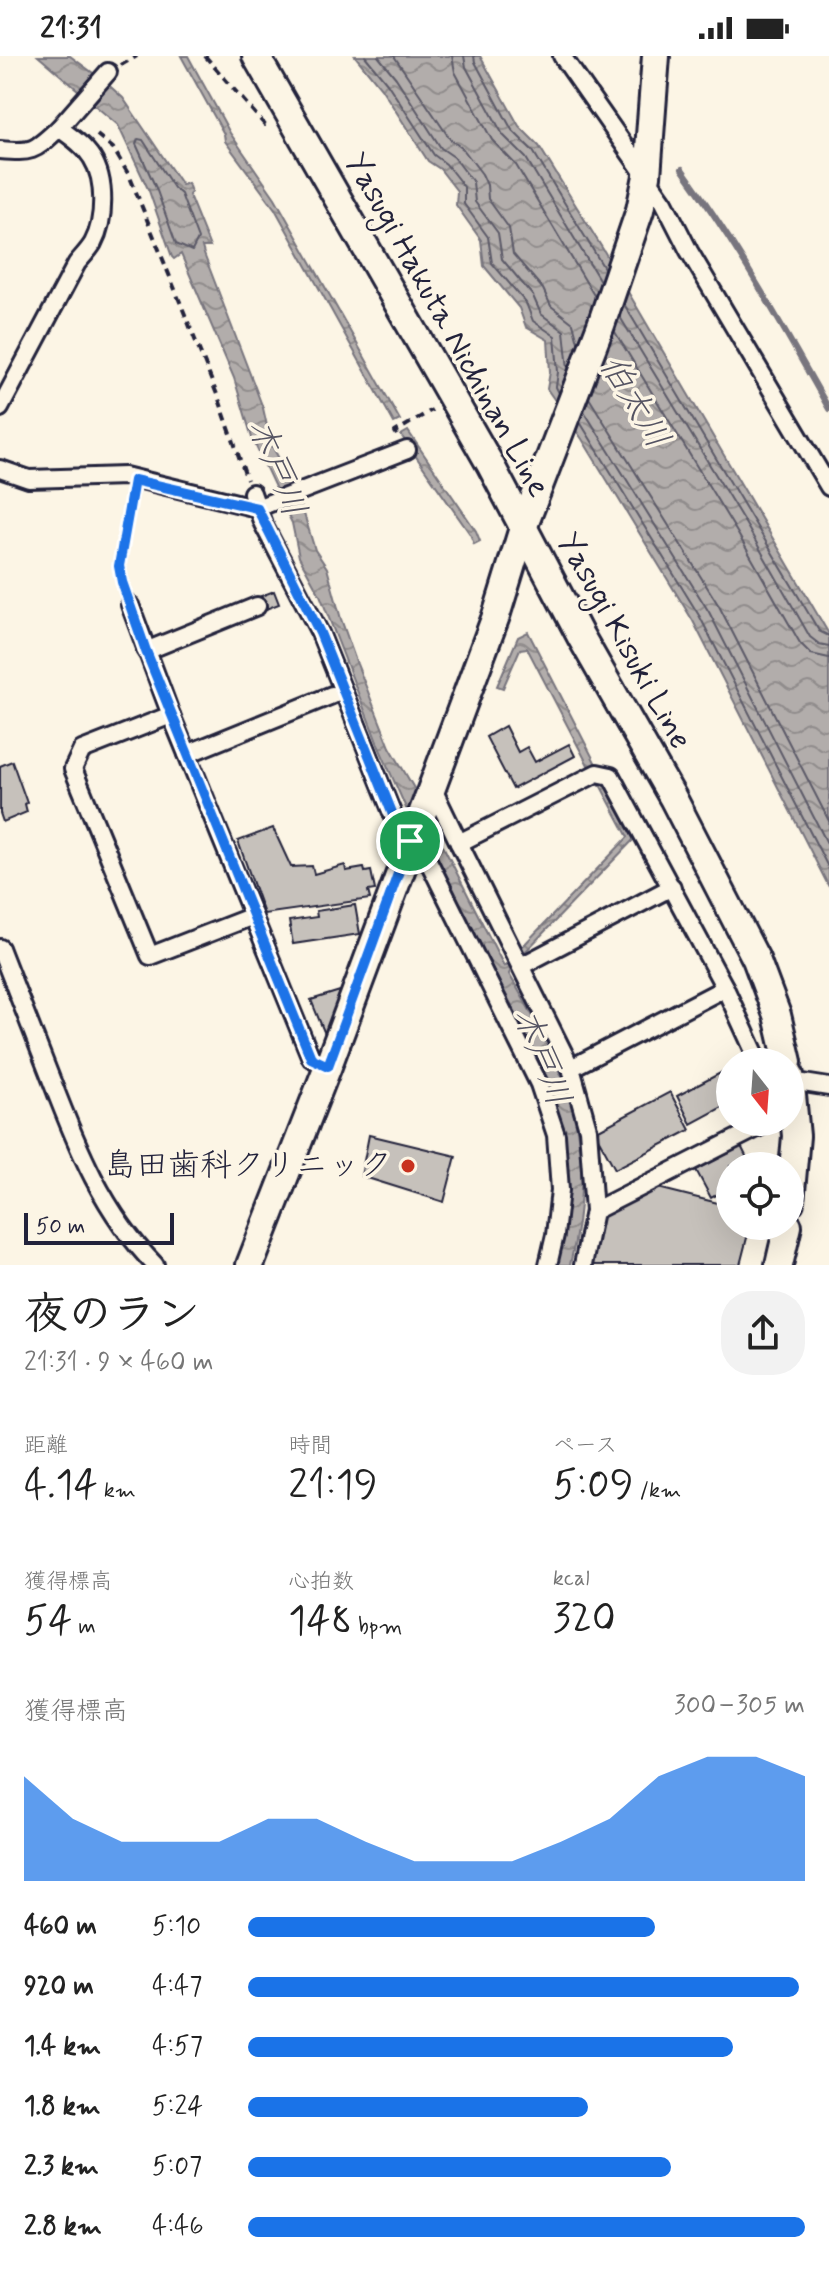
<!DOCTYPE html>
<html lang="ja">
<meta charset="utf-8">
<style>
:root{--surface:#fff;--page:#f2f2f2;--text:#222;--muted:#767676;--accent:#1a73e8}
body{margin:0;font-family:Mynerve,"Klee One",sans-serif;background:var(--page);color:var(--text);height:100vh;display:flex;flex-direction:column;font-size:30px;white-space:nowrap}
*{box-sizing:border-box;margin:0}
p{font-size:26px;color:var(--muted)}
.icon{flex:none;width:44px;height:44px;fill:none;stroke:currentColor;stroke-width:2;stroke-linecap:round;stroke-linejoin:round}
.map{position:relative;height:1209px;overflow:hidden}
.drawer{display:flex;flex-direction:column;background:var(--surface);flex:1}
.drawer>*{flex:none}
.needle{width:52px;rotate:163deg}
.fabs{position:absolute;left:716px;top:992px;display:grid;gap:16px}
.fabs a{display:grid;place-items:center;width:88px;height:88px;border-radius:50%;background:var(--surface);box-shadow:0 8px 32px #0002;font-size:40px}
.scale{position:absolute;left:24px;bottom:20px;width:150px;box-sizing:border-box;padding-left:8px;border:4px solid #22223b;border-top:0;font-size:22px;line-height:28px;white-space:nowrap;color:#22223b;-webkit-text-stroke:6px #fcf5e5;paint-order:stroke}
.pin{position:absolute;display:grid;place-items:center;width:68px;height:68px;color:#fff;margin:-34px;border:4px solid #fff;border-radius:50%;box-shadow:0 2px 8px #0007}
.round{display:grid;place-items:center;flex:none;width:84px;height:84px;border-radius:32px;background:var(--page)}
.overview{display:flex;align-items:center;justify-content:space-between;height:136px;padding:0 24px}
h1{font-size:44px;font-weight:600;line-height:60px}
.stats{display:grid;grid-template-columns:repeat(3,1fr);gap:12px;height:136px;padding:8px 24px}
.stats div{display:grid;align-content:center}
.stats b{font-size:40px;font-weight:600}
.stats small{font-size:22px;font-weight:400}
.stats p{font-size:22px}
.chart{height:224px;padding:16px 24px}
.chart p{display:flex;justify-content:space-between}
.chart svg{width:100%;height:144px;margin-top:8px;fill:var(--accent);opacity:.7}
ul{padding:0 24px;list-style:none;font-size:26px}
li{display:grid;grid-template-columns:128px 96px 1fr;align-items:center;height:60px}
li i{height:20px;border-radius:10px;background:var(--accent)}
.status{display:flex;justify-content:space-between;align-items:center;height:56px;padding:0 40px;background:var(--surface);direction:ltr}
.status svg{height:22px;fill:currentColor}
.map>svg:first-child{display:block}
.water{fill:url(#water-waves);stroke:#78757e;stroke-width:2}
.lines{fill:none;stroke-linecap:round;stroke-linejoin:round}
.shore{stroke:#5c5a68;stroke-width:2}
.stream{stroke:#78757e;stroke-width:6}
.building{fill:#c6c1bb;stroke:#22223b;stroke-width:2}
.street-casing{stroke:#22223b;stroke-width:22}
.primary-casing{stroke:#22223b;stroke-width:32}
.path{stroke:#22223b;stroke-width:4;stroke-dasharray:8 6;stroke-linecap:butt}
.street{stroke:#fcf5e5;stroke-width:16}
.primary{stroke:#fcf5e5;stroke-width:26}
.route-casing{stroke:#fff;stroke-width:16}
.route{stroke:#1a73e8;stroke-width:10}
.poi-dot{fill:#c8321e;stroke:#fcf5e5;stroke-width:3}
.labels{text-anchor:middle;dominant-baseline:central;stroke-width:7;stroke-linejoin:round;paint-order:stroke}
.street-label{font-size:32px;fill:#22223b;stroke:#fcf5e5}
.poi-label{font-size:32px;fill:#22223b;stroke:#fcf5e5;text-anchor:end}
.water-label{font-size:34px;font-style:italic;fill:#545362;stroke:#fcf5e5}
</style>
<div class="status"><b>21:31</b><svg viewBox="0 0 49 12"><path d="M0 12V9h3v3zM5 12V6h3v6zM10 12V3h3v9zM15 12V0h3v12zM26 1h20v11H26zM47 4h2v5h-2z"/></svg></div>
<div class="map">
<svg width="829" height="1209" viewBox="0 0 829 1209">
<defs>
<pattern id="water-waves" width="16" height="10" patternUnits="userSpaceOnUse" patternTransform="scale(2)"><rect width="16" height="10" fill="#b2adab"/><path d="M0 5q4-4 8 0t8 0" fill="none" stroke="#908c8c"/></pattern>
</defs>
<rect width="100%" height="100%" fill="#fcf5e5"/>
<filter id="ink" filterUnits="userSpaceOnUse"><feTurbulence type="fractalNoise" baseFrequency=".0125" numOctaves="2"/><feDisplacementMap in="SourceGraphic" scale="16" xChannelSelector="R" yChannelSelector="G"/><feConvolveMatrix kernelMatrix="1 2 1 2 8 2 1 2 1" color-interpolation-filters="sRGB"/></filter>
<g filter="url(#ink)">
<g class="water">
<path d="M38,0H70L101,23L85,40Z"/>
<path d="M181,0H188L230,77L275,142L400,364L394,367L275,153L225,85L224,78Z"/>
<path d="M355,0H480L519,70L539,90L604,195L826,573L829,578V831L693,565L582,383L547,333L550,316L548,284L526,271L519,252L484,210L481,184L456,149L457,135L440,113L428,105L381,32Z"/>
<path d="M103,24L123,42L182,129L188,127L191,136L189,139L210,191H202L204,198L263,352L271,388L292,426L293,436L280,442L252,382L234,322L181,198L174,203L172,201L149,135L118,69L86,42Z"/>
<path d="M408,375L476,475L480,485L474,488L470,478L401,379Z"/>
<path d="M298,438L315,494L327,512L341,563L357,608L390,691L422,746L413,768L379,691L320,539L299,501L292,467L281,445Z"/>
<path d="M528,576L597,710L590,713L527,592L520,593L503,632L497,630L518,581Z"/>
<path d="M598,725H605L636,781L523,898L520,893L628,781Z"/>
<path d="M429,755L439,782L504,910L510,904L513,909L509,918C570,1022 599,1086 570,1209H556C587,1089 550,1021 495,918C470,871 447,823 421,776Z"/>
</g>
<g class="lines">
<g class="shore">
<path d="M365,0L387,27L434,99L446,108L464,131V148L488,181L492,207L526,247L533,265L555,280L558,316L556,331L559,337"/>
<path d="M378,0L396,22L441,92L454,101L473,126L475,146L498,177L502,203L533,240L541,258L564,275L568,313"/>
<path d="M394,0L450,83L463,93L482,118L487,129L488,143L509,172L513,198L543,233L551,250L573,267L578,286"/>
<path d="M452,0L455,16L492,84L516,109L595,241"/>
<path d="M464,0L466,11L503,79L526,102L600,225"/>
<path d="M474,0L475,6L512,74L533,95L604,212"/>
<path d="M138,83L143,84L174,132L181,138L198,183L192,195L176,188L156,132L136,88Z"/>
<path d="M624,248L819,575L829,580"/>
<path d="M620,261L748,472L810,581L819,588L829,590"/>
<path d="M615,276L738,478L800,587L811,598L829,602"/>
<path d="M589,342L719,550L829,765"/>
<path d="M584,355L709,556L829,791"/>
<path d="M580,366L700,561L829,813"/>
</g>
<path class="stream" d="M682,113C737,189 783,271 829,353"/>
</g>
<g class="building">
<path d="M274,535L279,548L266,553L261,540Z"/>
<path d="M505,670L518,696L527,691L535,706L569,688L575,700L513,733L486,681Z"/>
<path d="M12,705L27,747L25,748L27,756L3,766L0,757V710Z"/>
<path d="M273,772L291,811L312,810L314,818L345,809L346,815L364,812L365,816L371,815L375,834L368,835L370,843L264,858L238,785Z"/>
<path d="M355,849L360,878L293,888L289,865L317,861L316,855Z"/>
<path d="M340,935L333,978L327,983L311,944Z"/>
<path d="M730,1012V1047L691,1068L677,1040Z"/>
<path d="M670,1036L690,1074L615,1113L595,1076Z"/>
<path d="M369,1079L456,1100L444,1146L361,1120Z"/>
<path d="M741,1090L751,1110H730V1132L711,1142L696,1114Z"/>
<path d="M654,1131L730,1150V1170H750L740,1209H590L602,1159Z"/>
</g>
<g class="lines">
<defs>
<g id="street">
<path d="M562,0L664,146L689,195L829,431"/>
<path d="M0,94C34,97 34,95 59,72"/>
<path d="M0,352L77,207C82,201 89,194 93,187C105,164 106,124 92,102C84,89 70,80 59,72L108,16"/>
<path d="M0,413L29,423L125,420L257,452L407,394"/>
<path d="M252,437L263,468L320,577L399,774L410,785"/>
<path d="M130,549L171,659L82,694L73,713L150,900L253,860L311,1002L328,1010"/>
<path d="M146,595L257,550"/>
<path d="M171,659L187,698L332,639"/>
<path d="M187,698L253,860"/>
<path d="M432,731L459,787L597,717L611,720L725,932"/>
<path d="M414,776L539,1028L556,1079L560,1134L555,1179L548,1209"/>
<path d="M459,787L571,1012"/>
<path d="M0,892C17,936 34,980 51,1023C77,1091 103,1156 155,1209"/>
<path d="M521,910L672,831"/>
<path d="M791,1025L829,1031"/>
<path d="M594,1155L588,1073L571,1012L725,932L759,1006"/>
<path d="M583,1209L594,1155L769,1066"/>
</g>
<g id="primary">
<path d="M256,0L490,408L581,581L673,742L756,903L777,959L788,1006"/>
<path d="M790,1019L796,1080L790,1146"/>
<path d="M250,1209L328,1010L496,560L523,472L601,269L640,154L647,120L656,0"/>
<path d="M779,1209L788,1170"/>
</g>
</defs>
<use href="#street" class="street-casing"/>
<use href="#primary" class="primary-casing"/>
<g class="path">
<path d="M205,0L265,69L269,68"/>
<path d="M121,9L137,0"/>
<path d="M97,79L113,92L130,121L220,346L247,424"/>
<path d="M397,379L395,376L432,354"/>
<path d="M125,535L119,499L132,438"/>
</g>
<use href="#street" class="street"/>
<use href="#primary" class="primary"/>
</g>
</g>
<g class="lines" filter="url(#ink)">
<defs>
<path id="route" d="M134,424L257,452L320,577L399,774L410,785L328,1010L311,1002L146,595L122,526L119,510Z"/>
</defs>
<use href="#route" class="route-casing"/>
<use href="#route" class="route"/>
</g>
<circle class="poi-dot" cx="408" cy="1110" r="8"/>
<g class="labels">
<g class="street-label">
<text transform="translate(447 269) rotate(61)">Yasugi Hakuta Nichinan Line</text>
<text transform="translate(624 585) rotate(61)">Yasugi Kisuki Line</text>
</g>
<g class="poi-label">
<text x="392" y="1110">島田歯科クリニック</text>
</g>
<g class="water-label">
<text transform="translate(634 346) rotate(59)">伯太川</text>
<text transform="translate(276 412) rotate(68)">木戸川</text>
<text transform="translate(541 1001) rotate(69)">木戸川</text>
</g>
</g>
</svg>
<div class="fabs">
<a><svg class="needle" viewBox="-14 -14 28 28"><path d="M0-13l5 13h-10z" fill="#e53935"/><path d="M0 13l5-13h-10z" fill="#767676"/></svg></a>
<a><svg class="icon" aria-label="locate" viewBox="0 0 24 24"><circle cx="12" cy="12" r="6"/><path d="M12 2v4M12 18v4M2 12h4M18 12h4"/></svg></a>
</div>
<div class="scale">50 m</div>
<div class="pin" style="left:410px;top:785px;background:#1e9e55"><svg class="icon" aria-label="arrive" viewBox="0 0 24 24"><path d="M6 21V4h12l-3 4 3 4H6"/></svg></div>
</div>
<section class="drawer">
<div class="overview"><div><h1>夜のラン</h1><p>21:31 · 9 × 460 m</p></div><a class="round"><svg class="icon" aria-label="share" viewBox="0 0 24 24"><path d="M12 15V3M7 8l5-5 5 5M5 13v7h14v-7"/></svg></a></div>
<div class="stats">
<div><p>距離</p><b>4.14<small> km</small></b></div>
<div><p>時間</p><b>21:19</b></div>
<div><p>ペース</p><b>5:09<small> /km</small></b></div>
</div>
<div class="stats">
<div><p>獲得標高</p><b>54<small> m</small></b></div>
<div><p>心拍数</p><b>148<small> bpm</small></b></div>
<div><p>kcal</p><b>320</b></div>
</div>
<div class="chart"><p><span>獲得標高</span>300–305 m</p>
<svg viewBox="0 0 160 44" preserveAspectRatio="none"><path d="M0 44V12L10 25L20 32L30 32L40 32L50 25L60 25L70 32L80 38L90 38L100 38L110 32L120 25L130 12L140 6L150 6L160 12V44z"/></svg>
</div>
<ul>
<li><b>460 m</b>5:10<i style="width:73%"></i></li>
<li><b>920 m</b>4:47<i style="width:99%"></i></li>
<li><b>1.4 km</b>4:57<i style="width:87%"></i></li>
<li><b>1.8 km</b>5:24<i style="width:61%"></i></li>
<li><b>2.3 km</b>5:07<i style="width:76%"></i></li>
<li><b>2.8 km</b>4:46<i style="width:100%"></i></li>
</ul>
</section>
